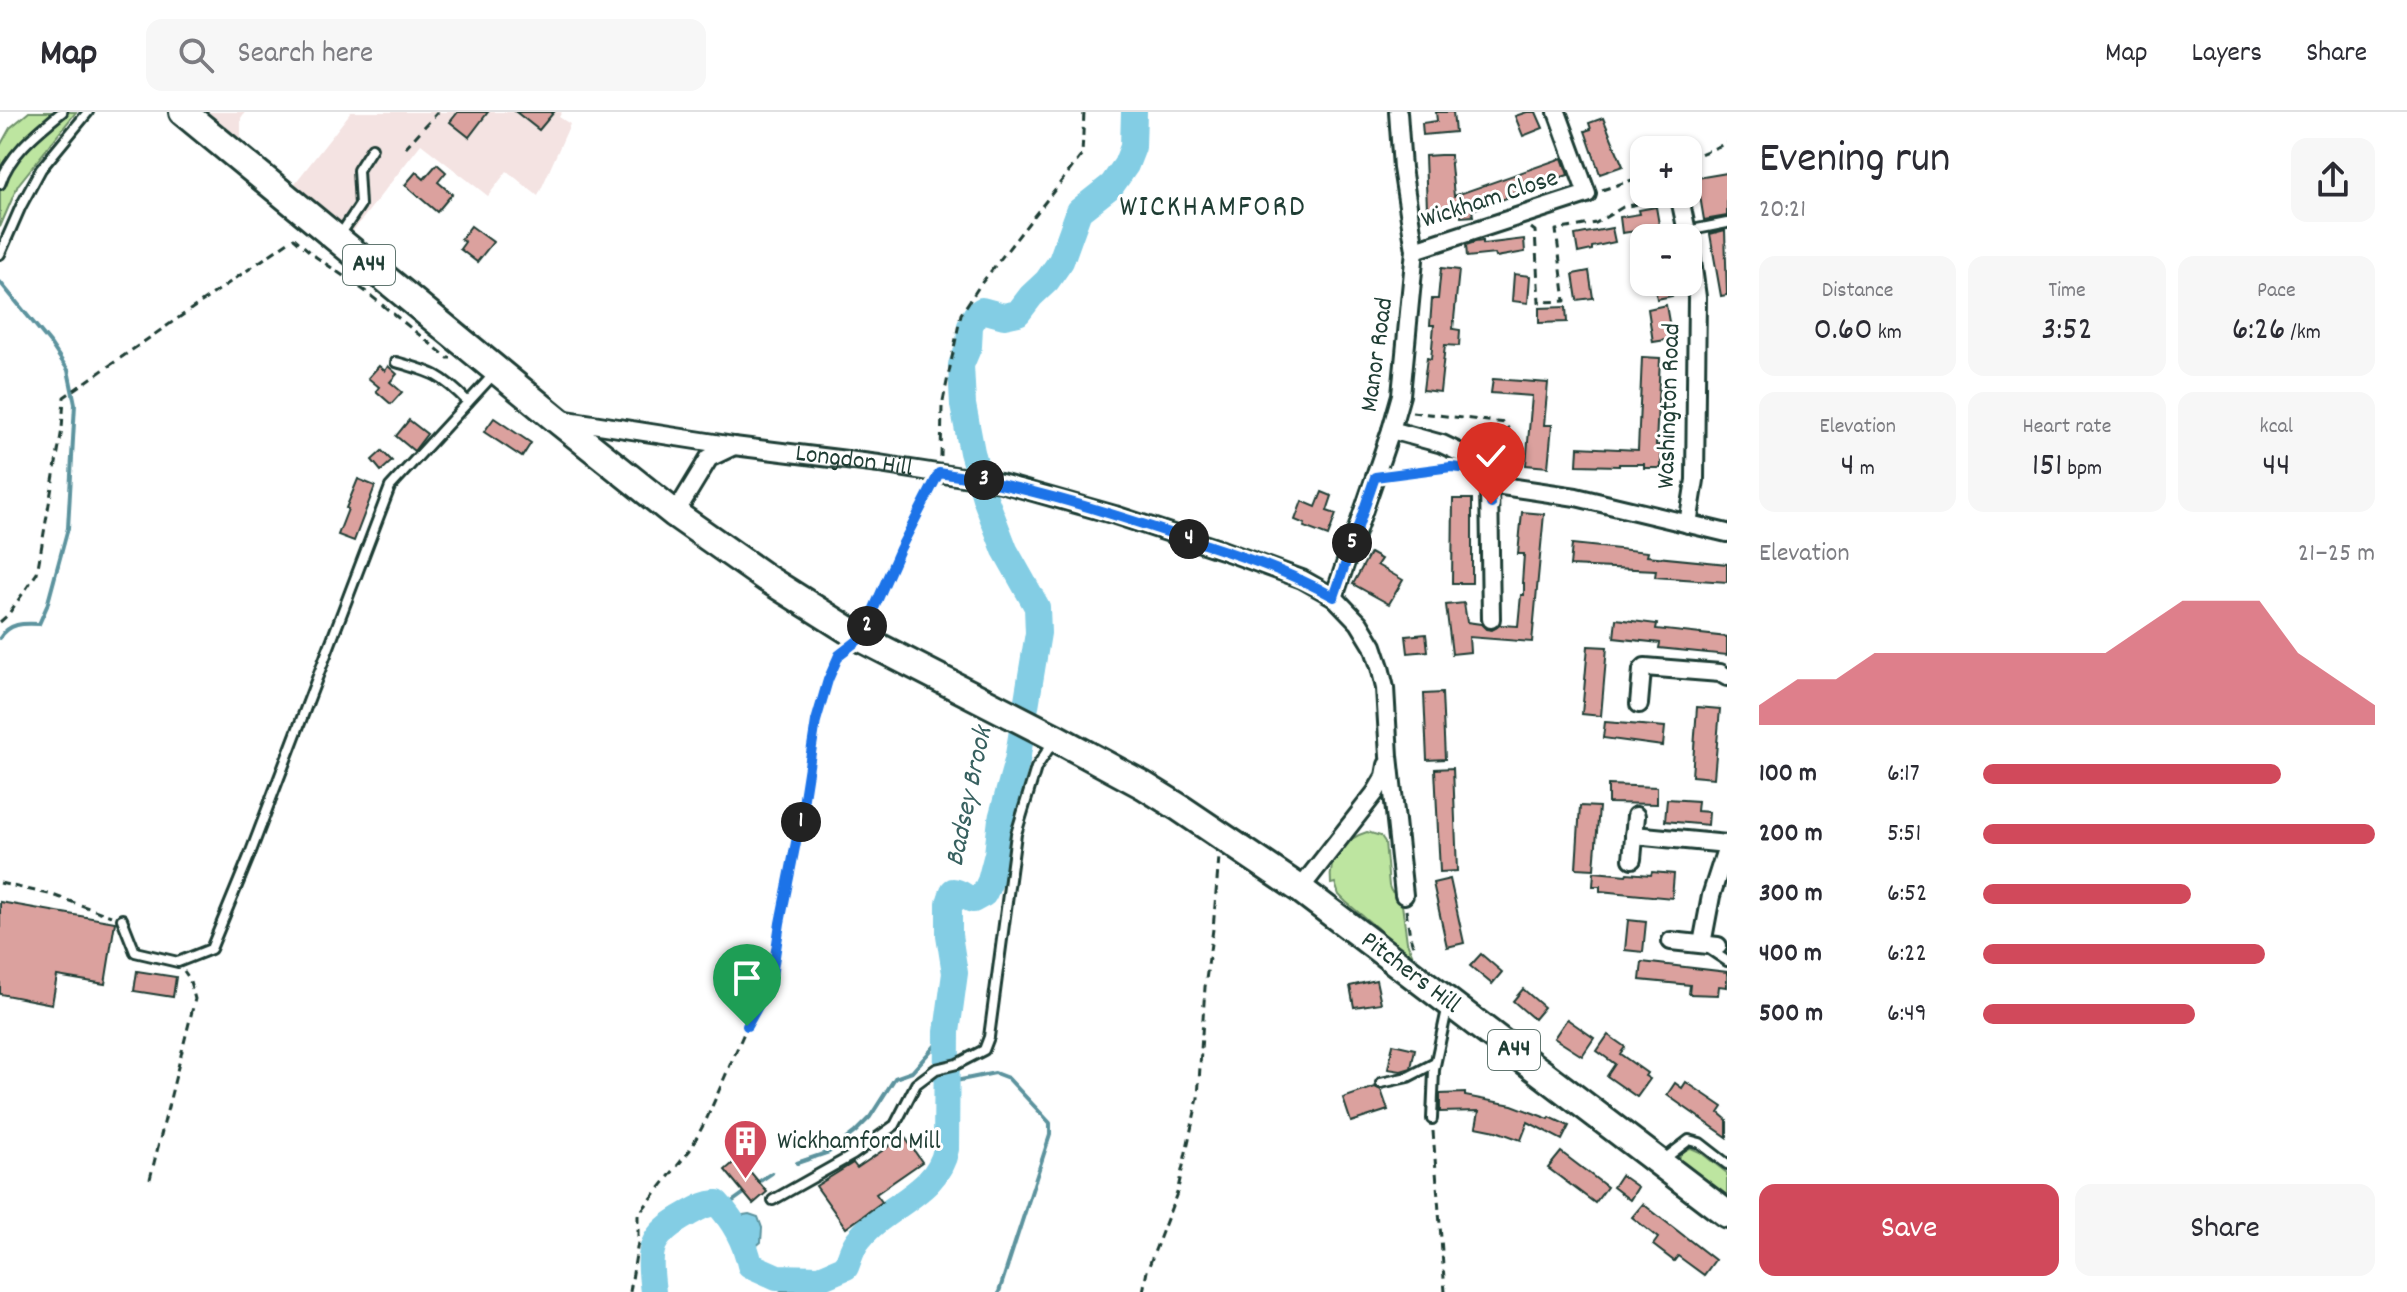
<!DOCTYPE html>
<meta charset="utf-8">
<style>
:root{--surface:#fff;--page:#f7f7f7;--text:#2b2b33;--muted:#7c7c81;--line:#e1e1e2;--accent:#d1495b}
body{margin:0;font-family:Dekko,sans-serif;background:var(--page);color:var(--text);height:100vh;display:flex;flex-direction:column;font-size:30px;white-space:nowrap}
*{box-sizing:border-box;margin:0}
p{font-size:26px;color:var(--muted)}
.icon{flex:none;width:44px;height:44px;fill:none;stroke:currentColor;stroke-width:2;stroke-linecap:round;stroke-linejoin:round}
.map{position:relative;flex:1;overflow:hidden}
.details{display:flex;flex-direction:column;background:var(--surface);width:680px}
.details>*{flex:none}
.buttons{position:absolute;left:1630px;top:24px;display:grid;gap:16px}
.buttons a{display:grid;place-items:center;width:72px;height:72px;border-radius:16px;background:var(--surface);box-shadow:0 2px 6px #0004;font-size:40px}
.pin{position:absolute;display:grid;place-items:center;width:68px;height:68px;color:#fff;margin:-82px -34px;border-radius:50% 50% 50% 0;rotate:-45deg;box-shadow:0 0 8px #0007}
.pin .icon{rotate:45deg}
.km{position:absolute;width:40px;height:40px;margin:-20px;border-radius:50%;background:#222;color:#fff;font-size:22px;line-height:40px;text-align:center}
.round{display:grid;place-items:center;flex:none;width:84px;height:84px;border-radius:16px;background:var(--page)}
.summary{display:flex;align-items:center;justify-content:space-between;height:136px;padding:0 32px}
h1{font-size:44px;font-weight:600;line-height:60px}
.figures{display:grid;grid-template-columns:repeat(3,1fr);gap:12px;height:136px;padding:8px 32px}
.figures div{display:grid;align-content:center;border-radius:16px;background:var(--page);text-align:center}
.figures b{font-size:34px;font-weight:600}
.figures small{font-size:22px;font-weight:400}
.figures p{font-size:22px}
.chart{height:224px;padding:16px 32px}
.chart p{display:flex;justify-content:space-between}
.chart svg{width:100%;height:144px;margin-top:8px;fill:var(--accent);opacity:.7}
.primary-button{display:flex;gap:16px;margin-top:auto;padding:16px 32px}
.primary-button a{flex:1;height:92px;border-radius:16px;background:var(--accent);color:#fff;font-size:32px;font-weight:600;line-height:92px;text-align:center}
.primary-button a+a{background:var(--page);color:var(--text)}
ul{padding:0 32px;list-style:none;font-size:26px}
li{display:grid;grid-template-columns:128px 96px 1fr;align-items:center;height:60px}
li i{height:20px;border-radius:10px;background:var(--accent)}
header{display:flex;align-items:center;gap:48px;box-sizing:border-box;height:112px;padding:0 40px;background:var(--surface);border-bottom:2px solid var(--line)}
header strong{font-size:38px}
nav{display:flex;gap:44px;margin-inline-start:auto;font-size:28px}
.search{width:560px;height:72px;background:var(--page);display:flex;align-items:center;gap:20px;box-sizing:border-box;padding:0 28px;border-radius:16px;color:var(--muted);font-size:30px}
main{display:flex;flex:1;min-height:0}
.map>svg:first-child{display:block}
.built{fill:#f4e3e2}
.green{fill:#bde5a0;stroke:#6e916a;stroke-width:2}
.water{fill:#83cde4;stroke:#5b939e;stroke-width:2}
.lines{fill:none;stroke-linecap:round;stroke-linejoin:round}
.stream{stroke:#5b939e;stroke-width:4}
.river{stroke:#83cde4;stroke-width:26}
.building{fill:#dba19e;stroke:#1f3d34;stroke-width:2}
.service-casing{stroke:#1f3d34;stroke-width:14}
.minor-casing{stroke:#1f3d34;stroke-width:22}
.trunk-casing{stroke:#1f3d34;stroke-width:32}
.path{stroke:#1f3d34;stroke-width:3;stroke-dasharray:8 6;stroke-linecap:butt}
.service{stroke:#fff;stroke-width:8}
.minor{stroke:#fff;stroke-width:16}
.trunk{stroke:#fff;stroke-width:26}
.route-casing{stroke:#fff;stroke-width:16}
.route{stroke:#1a73e8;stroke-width:10}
.labels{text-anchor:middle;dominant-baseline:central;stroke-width:6;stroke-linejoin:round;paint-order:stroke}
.shield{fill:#fff;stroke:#627771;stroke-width:2}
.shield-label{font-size:24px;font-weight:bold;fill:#1f3d34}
.street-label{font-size:26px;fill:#1f3d34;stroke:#fff}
.poi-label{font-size:26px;fill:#1f3d34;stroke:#fff;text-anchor:start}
.water-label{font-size:28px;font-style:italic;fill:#386160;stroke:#fff}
.quarter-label{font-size:30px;letter-spacing:2px;fill:#1f3d34;stroke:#fff}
</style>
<header>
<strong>Map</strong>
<div class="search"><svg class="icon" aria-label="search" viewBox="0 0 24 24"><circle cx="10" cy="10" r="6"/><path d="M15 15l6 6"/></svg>Search here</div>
<nav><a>Map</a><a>Layers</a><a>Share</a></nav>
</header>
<main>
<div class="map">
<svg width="1727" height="1180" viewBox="0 0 1727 1180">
<rect width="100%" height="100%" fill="#fff"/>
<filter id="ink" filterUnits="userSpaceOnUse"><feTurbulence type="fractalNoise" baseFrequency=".0125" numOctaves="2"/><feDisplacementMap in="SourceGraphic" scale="16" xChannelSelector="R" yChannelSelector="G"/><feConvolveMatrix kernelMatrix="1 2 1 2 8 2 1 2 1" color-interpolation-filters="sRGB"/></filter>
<g filter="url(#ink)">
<g class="built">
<path d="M191,0H245L241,6V40Z"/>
<path d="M351,0H562L559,5L570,12L538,84L507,59L488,84L421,32L346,128L288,80Z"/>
</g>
<g class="green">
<path d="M29,0H76L18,73L0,115V34L10,16Z"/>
<path d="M1367,720L1381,724L1385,730L1389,774L1391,779L1401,785L1407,830L1414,847L1346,790L1339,783L1335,771L1331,772C1328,747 1343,727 1367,720Z"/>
<path d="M1691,1036L1700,1040L1727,1061V1089L1678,1053L1681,1039Z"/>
</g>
<path class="water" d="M749,1102L758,1105L762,1116L761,1130L749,1140C741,1129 725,1121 731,1105Z"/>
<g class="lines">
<g class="stream">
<path d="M0,170L50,231L68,258L75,292L68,416L47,494L39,512C23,511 9,511 0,526"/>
<path d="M946,971L995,961L1008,966L1050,1011V1023L999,1180"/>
<path d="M797,1051L829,1040L855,1020L870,1005L895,966L912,960L947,920"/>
<path d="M757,1071L772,1061"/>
<path d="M722,1097L747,1079"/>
<path d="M781,1180L791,1179L820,1166"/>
</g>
<path class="river" d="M653,1180C648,1137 648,1124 688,1102C699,1096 704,1092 717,1091C734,1109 745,1129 750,1153L777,1165L820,1166L846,1155C850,1145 853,1133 860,1126C886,1093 938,1081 946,1037L947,920L955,861L949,823V791L953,779C960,779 966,786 973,788L984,782L990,769L997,742L1001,707L1017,649L1038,521L1037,495L1005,438L985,386L972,340L963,293L961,253L969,234L970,214L976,202L982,198L1004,204L1018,201L1031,184L1047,169L1061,149L1079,99L1112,73L1126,53L1133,35L1134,0"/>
</g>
<g class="building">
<path d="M458,0H488L469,25L450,10Z"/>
<path d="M516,0H554L539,18Z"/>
<path d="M1436,0H1453L1455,20L1423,23L1422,11L1437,9Z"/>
<path d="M1527,0H1536L1543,16L1523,24L1515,4Z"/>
<path d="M1603,6L1623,54L1600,62L1585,19L1591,17L1589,11Z"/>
<path d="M1440,43H1450L1454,84L1562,46L1568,63L1506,83L1507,86L1472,98L1473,104L1461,105L1460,95L1427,97L1425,44Z"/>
<path d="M437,52L446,60L438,70L452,82L437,100L405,73L416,60L424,67Z"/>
<path d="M1727,61V104L1704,108L1697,66Z"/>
<path d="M1656,95L1660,118L1643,121L1642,118L1622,121L1620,105L1640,102L1639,98Z"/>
<path d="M471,114L493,130L477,150L460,137L465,130L461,127Z"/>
<path d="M1612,116L1615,130L1592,135V138L1578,141L1575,123Z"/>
<path d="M1725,118L1727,183L1721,184L1710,122Z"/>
<path d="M1524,127L1525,140L1496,145L1495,142L1467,145L1466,133L1475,130L1483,129V132Z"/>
<path d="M1441,156L1459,158L1453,217L1460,218L1459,234L1445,233L1440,280L1423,278L1427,246L1431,247L1434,213H1430L1432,187H1438Z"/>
<path d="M1589,159L1593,186L1577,188L1573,162Z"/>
<path d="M1514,162L1530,164L1528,191L1512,189Z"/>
<path d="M1654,170H1669L1672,184L1657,187Z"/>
<path d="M1666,193L1672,227L1653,230L1648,197Z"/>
<path d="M1566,195L1567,210L1539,211V196Z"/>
<path d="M1642,245L1660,246L1656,333H1661V356H1644V352H1619V354L1577,353L1578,335L1638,338Z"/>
<path d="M379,254L385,259L388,254L397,262L390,270L402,280L391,292L376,279L379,275L368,266Z"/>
<path d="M1493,267L1548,271L1544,313H1552L1548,355L1526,353L1532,284L1491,281Z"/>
<path d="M494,306L531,331L522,345L484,320Z"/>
<path d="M409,308L427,322L414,339L396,324Z"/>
<path d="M382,339L392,349L381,359L372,348Z"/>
<path d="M358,367L375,374L354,429L338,423L348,397L346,396Z"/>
<path d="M1322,380L1332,384L1327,399L1336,402L1328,424L1304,415L1305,412L1295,408L1302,389L1316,395Z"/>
<path d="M1453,387H1472V471H1452Z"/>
<path d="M1522,400L1544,402L1532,530L1469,525L1470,540L1452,542L1446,493L1464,491L1467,510L1481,512L1486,517L1492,518L1500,513L1518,514L1521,483H1524V471H1522L1524,442H1518Z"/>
<path d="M1572,432L1648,440L1647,444L1727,452V470L1655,465L1656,458L1570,454Z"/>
<path d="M1370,441L1381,447L1377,453L1403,468L1389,492L1353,472Z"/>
<path d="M1616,507L1657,512L1656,517L1727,525V543L1659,536L1660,531L1614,526Z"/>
<path d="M1426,522L1428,539L1408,541L1406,524Z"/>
<path d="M1588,534L1607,535L1601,604L1582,602Z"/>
<path d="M1442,581L1445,647L1427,648L1424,582Z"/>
<path d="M1697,595L1720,597L1714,666L1692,664Z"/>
<path d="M1605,610L1665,615L1663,634L1603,626Z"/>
<path d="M1453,656L1457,759L1440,760L1435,657Z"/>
<path d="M1608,673L1657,675V692L1608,691Z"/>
<path d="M1667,687L1698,689L1697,699L1709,700L1708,713L1665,709Z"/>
<path d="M1580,694L1599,695L1594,757L1576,756Z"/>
<path d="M1594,760L1626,763L1627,761L1651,763L1652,760L1674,762L1672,786L1600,779V774H1593Z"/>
<path d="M1450,767L1464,831L1447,835L1433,771Z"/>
<path d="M0,790L115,810L105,872L57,864L52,892L0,882Z"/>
<path d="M1628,808L1646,810L1643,840L1625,838Z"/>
<path d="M1481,842L1502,860L1492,872L1470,854Z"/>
<path d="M1642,850L1727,860V875L1719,874L1718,883L1689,882L1690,873L1640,868Z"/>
<path d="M137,859L176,865L173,885L134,879Z"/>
<path d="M1376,868L1381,891L1354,895L1350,874Z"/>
<path d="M1523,877L1544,895L1534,907L1513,889Z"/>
<path d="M1567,907L1594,926L1582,944L1554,926Z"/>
<path d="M1608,923L1625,935L1620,942L1647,961L1645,964L1650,967L1637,985L1607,964L1615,952L1597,939Z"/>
<path d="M1393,932L1415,937L1411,956L1401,959L1388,957Z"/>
<path d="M1686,970L1723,995L1719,1001L1727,1008V1025L1667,983L1675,971L1682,976Z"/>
<path d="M1375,975L1381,978L1388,998L1351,1010L1343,986Z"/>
<path d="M1465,981V984L1512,993L1549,1007L1550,1005L1569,1014L1562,1028L1528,1010L1521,1028L1496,1019L1476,1015L1479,999L1440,1000V982Z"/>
<path d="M904,1024L922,1050L876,1082L882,1090L846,1116L816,1074L853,1051L857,1056Z"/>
<path d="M1561,1040L1607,1075L1595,1091L1548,1056Z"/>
<path d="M739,1046L767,1080L753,1092L725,1058Z"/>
<path d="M1621,1063L1638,1075L1630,1088L1613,1075Z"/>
<path d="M1643,1092L1715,1148L1704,1163L1678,1144L1674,1149L1653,1133L1658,1126L1632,1105Z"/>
</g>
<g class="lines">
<defs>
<g id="service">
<path d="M0,72C9,42 39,19 62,0"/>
<path d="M1687,119L1727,111"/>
<path d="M340,123L360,93L358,58L372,36"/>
<path d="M0,142L21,94L41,57L88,0"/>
<path d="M396,250C432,260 441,262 468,290"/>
<path d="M122,807L135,840L178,850L211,837L250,742L390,375L494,262"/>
<path d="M1709,837L1727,849"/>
<path d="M1381,971L1408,965L1435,951"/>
<path d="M1432,1007L1434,958L1448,893"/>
<path d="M1663,1048L1689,1028L1700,1031L1727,1052"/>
<path d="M773,1088L853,1043L895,1013L916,972L936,957L957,952L984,938L989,925L1016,722L1036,656L1053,630"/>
</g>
<g id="minor">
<path d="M1679,82L1690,134L1697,185L1695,368L1688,412"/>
<path d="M1415,138L1587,82L1557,0"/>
<path id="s1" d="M561,307L734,334L879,352L1001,371L1115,403L1222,438L1302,467L1334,485L1359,511L1373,534L1380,555L1385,576L1389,644L1404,783"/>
<path d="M1391,318L1442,332L1469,345L1489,372L1491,507"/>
<path d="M1489,372L1576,385L1727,421"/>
<path d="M675,402L709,346L734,334"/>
<path d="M1334,485L1391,318L1401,283L1415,138L1402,56L1398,0"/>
<path d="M1639,592L1642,558L1645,555L1720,561L1727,565"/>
<path d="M1634,723L1727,732"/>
<path d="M1632,747L1636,704"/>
<path d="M1300,777L1375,681L1385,664L1387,653"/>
<path d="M1671,829L1718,834"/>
<path d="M1702,832L1711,784L1727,734"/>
</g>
<g id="trunk">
<path id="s2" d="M183,0L556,307L675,402L766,466L861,526L1056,626L1143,673L1180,696L1300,777L1727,1102"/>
</g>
</defs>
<use href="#service" class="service-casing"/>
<use href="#minor" class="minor-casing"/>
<use href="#trunk" class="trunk-casing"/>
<g class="path">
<path d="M405,36L438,0"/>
<path d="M1688,47L1727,31"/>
<path d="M1602,78L1644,64"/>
<path d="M1531,116L1535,119L1539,190L1565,189L1556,118L1596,111L1623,95L1664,87"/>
<path d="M1412,300L1505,311L1508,316V360"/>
<path d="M941,345L942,294L961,202L980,173L1082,43L1084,0"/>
<path d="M1391,362L1455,355"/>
<path d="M870,509L900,437L933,375"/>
<path d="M0,510L8,503L37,461L62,317L64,285L294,126L316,145L365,179L448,246H451"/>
<path d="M0,771L53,783L111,804"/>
<path d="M1406,798L1410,824L1414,837"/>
<path d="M1433,1019L1445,1180"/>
<path d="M150,1067L195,887L189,866L184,859"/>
<path d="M630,1180L638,1130V1103L690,1038L707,1006L747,914L771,871L780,811L801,705L816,609L828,568L839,543L845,539"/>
<path d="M1143,1180L1147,1159L1177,1081L1198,986L1205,875L1213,817L1219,745"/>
</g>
<use href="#service" class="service"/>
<use href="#minor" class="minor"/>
<use href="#trunk" class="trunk"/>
</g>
</g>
<g class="lines" filter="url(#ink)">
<defs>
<path id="route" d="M747,914L771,871L780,811L801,705L816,609L828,568L839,543L861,526L900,437L939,361C1018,372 1094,396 1170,421C1226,439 1283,456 1334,485L1375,365L1451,355L1480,358L1489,372L1491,392"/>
</defs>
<use href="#route" class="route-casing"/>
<use href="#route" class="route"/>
</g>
<defs>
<symbol id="building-pin" viewBox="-11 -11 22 30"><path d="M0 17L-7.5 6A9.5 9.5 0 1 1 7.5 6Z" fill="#d1495b" stroke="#fff"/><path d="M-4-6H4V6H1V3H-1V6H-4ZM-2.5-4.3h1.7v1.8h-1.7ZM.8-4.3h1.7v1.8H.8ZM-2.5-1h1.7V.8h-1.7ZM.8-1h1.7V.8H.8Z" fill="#fff"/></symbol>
</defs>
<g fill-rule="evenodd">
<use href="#building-pin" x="720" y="1004" width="51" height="69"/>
</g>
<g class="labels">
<g class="shield">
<rect x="343" y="133" width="52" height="40" rx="6"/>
<rect x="1488" y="918" width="52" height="40" rx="6"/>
</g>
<g class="shield-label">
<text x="369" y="153">A44</text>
<text x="1514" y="938">A44</text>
</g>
<g class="street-label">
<text transform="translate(1490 88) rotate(-18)">Wickham Close</text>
<text transform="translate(1378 243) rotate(-82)">Manor Road</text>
<text transform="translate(1670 294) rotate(-88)">Washington Road</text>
<text stroke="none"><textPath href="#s1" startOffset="296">Longdon Hill</textPath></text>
<text stroke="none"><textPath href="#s2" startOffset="1504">Pitchers Hill</textPath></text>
</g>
<g class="poi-label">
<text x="777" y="1030">Wickhamford Mill</text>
</g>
<g class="water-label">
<text transform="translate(971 685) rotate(-78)">Badsey Brook</text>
</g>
<g class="quarter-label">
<text x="1213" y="97">WICKHAMFORD</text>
</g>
</g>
</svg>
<div class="buttons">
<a>+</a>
<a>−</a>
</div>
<div class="pin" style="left:747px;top:914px;background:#1e9e55"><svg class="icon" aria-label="arrive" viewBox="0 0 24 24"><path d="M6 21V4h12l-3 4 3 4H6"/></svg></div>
<div class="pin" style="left:1491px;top:392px;background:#d93025"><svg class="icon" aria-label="check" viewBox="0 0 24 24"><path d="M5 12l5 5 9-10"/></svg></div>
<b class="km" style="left:801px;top:710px">1</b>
<b class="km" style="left:867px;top:514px">2</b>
<b class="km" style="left:984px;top:368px">3</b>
<b class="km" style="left:1189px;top:427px">4</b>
<b class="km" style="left:1352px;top:431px">5</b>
</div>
<section class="details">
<div class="summary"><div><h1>Evening run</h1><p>20:21</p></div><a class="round"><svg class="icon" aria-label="share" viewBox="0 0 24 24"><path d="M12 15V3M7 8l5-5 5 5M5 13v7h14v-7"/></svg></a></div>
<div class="figures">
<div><p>Distance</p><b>0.60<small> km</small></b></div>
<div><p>Time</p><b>3:52</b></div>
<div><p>Pace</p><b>6:26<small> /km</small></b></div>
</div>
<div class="figures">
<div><p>Elevation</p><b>4<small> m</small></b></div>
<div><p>Heart rate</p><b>151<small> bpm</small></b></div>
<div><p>kcal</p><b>44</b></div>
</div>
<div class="chart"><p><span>Elevation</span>21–25 m</p>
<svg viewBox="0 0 160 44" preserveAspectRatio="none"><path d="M0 44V38L10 30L20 30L30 22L40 22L50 22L60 22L70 22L80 22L90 22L100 14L110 6L120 6L130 6L140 22L150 30L160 38V44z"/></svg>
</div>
<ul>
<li><b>100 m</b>6:17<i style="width:76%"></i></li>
<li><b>200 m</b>5:51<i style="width:100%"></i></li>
<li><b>300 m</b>6:52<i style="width:53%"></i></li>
<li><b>400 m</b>6:22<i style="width:72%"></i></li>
<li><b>500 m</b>6:49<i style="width:54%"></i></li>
</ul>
<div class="primary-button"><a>Save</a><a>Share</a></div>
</section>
</main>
